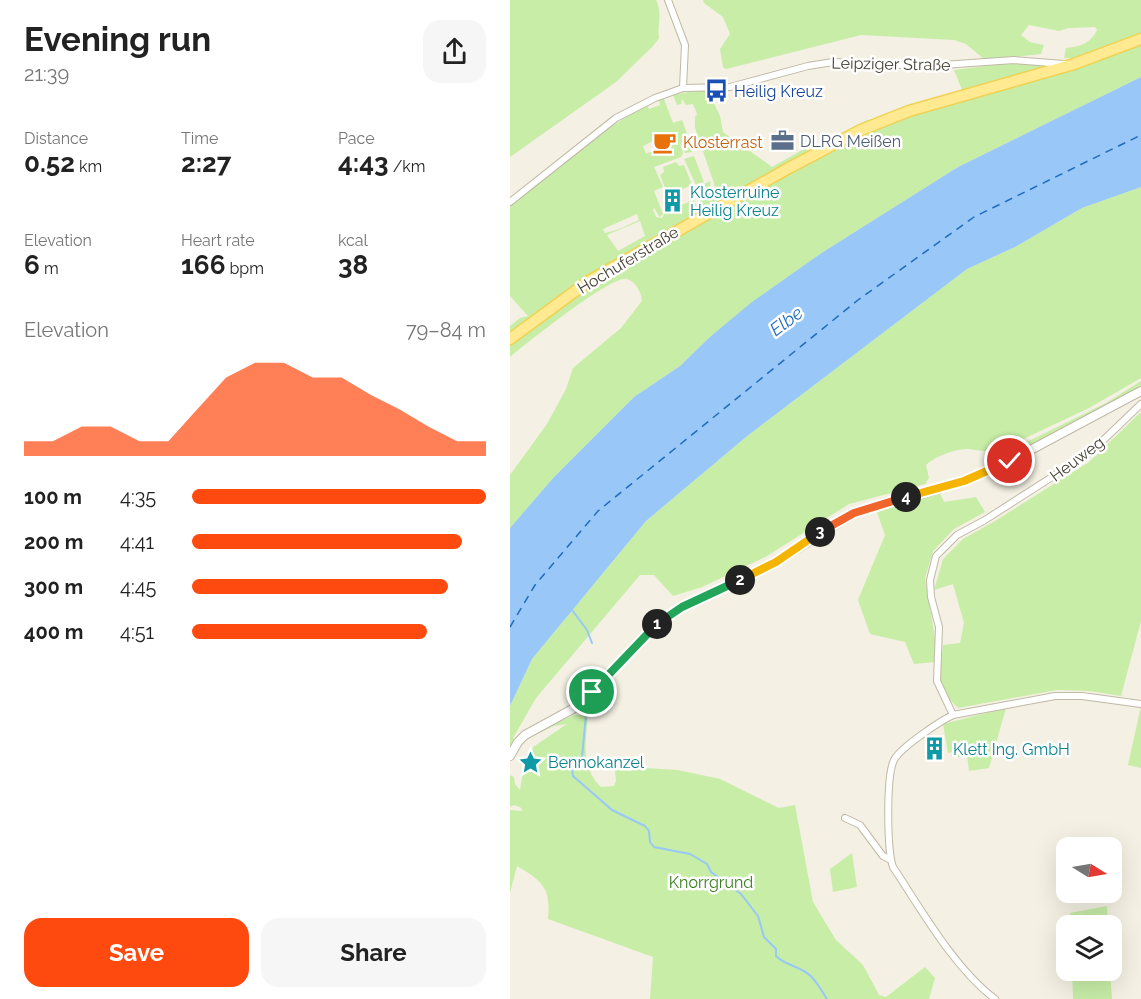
<!DOCTYPE html>
<meta charset="utf-8">
<style>
:root{--surface:#fff;--page:#f6f6f6;--text:#222;--muted:#767676;--accent:#ff4a0f}
body{margin:0;font-family:Raleway,sans-serif;background:var(--page);color:var(--text);height:100vh;display:flex;flex-direction:column;font-size:22px;white-space:nowrap}
*{box-sizing:border-box;margin:0}
p{font-size:20px;color:var(--muted)}
.icon{flex:none;width:33px;height:33px;fill:none;stroke:currentColor;stroke-width:2;stroke-linecap:round;stroke-linejoin:round}
.map{position:relative;flex:1;overflow:hidden}
.sheet{display:flex;flex-direction:column;background:var(--surface);width:510px}
.sheet>*{flex:none}
.needle{width:39px;rotate:101deg}
.tools{position:absolute;left:546px;top:837px;display:grid;gap:12px}
.tools a{display:grid;place-items:center;width:66px;height:66px;border-radius:12px;background:var(--surface);box-shadow:0 6px 24px #0002;font-size:30px}
.pin{position:absolute;display:grid;place-items:center;width:51px;height:51px;color:#fff;margin:-26px;border:3px solid #fff;border-radius:50%;box-shadow:0 2px 6px #0007}
.km{position:absolute;width:30px;height:30px;margin:-15px;border-radius:50%;background:#222;color:#fff;font-size:16px;line-height:30px;text-align:center}
.round{display:grid;place-items:center;flex:none;width:63px;height:63px;border-radius:18px;background:var(--page)}
.head{display:flex;align-items:center;justify-content:space-between;height:102px;padding:0 24px}
h1{font-size:33px;font-weight:700;line-height:45px}
.metrics{display:grid;grid-template-columns:repeat(3,1fr);gap:9px;height:102px;padding:6px 24px}
.metrics div{display:grid;align-content:center}
.metrics b{font-size:26px;font-weight:700}
.metrics small{font-size:16px;font-weight:400}
.metrics p{font-size:16px}
.chart{height:168px;padding:12px 24px}
.chart p{display:flex;justify-content:space-between}
.chart svg{width:100%;height:108px;margin-top:6px;fill:var(--accent);opacity:.7}
.primary-button{display:flex;gap:12px;margin-top:auto;padding:12px 24px}
.primary-button a{flex:1;height:69px;border-radius:18px;background:var(--accent);color:#fff;font-size:24px;font-weight:700;line-height:69px;text-align:center}
.primary-button a+a{background:var(--page);color:var(--text)}
ul{padding:0 24px;list-style:none;font-size:20px}
li{display:grid;grid-template-columns:96px 72px 1fr;align-items:center;height:45px}
li i{height:15px;border-radius:8px;background:var(--accent)}
main{display:flex;flex:1;min-height:0}
.map>svg:first-child{display:block}
.green{fill:#c7eda7;fill-rule:evenodd}
.water{fill:#98c7f8}
.lines{fill:none;stroke-linecap:round;stroke-linejoin:round}
.stream{stroke:#98c7f8;stroke-width:2}
.ferry{stroke:#206cbe;stroke-width:1.5;stroke-dasharray:8 6;stroke-linecap:butt}
.minor-casing{stroke:#c0b9a5;stroke-width:8}
.tertiary-casing{stroke:#c0b9a5;stroke-width:10}
.primary-casing{stroke:#f1d154;stroke-width:13}
.minor{stroke:#fff;stroke-width:6}
.tertiary{stroke:#fff;stroke-width:8}
.primary{stroke:#ffea91;stroke-width:10}
.split-1-casing{stroke:#fff;stroke-width:12}
.split-2-casing{stroke:#fff;stroke-width:12}
.split-3-casing{stroke:#fff;stroke-width:12}
.split-4-casing{stroke:#fff;stroke-width:12}
.split-5-casing{stroke:#fff;stroke-width:12}
.split-1{stroke:#22a559;stroke-width:8}
.split-2{stroke:#22a559;stroke-width:8}
.split-3{stroke:#f5b400;stroke-width:8}
.split-4{stroke:#f0652b;stroke-width:8}
.split-5{stroke:#f5b400;stroke-width:8}
.labels{text-anchor:middle;dominant-baseline:central;stroke-width:5;stroke-linejoin:round;paint-order:stroke}
.street-label{font-size:16px;fill:#464133;stroke:#fff}
.transit-label{font-size:16px;fill:#164399;stroke:#fff;text-anchor:start}
.service-label{font-size:16px;fill:#4e5e75;stroke:#fff;text-anchor:start}
.food-label{font-size:16px;fill:#c56008;stroke:#fff;text-anchor:start}
.culture-label{font-size:16px;fill:#0d838f;stroke:#fff;text-anchor:start}
.park-label{font-size:16px;fill:#3a7e20;stroke:#fff}
.water-label{font-size:18px;font-style:italic;fill:#206cbe;stroke:#fff}
</style>
<main>
<section class="sheet">
<div class="head"><div><h1>Evening run</h1><p>21:39</p></div><a class="round"><svg class="icon" aria-label="share" viewBox="0 0 24 24"><path d="M12 15V3M7 8l5-5 5 5M5 13v7h14v-7"/></svg></a></div>
<div class="metrics">
<div><p>Distance</p><b>0.52<small> km</small></b></div>
<div><p>Time</p><b>2:27</b></div>
<div><p>Pace</p><b>4:43<small> /km</small></b></div>
</div>
<div class="metrics">
<div><p>Elevation</p><b>6<small> m</small></b></div>
<div><p>Heart rate</p><b>166<small> bpm</small></b></div>
<div><p>kcal</p><b>38</b></div>
</div>
<div class="chart"><p><span>Elevation</span>79–84 m</p>
<svg viewBox="0 0 160 44" preserveAspectRatio="none"><path d="M0 44V38L10 38L20 32L30 32L40 38L50 38L60 25L70 12L80 6L90 6L100 12L110 12L120 19L130 25L140 32L150 38L160 38V44z"/></svg>
</div>
<ul>
<li><b>100 m</b>4:35<i style="width:100%"></i></li>
<li><b>200 m</b>4:41<i style="width:92%"></i></li>
<li><b>300 m</b>4:45<i style="width:87%"></i></li>
<li><b>400 m</b>4:51<i style="width:80%"></i></li>
</ul>
<div class="primary-button"><a>Save</a><a>Share</a></div>
</section>
<div class="map">
<svg width="631" height="999" viewBox="0 0 631 999">
<rect width="100%" height="100%" fill="#f4f0e3"/>
<g class="green">
<path d="M0,0H146C153,15 147,24 149,38L143,46L106,82L0,157Z"/>
<path d="M193,0H631V34L569,58H554L556,48C570,47 581,43 587,30L585,27L559,28L549,31L519,25L511,35L520,42L534,45L531,54L475,60L456,44L444,40L351,35L216,69L213,67L210,49L220,34L213,17L194,3Z"/>
<path d="M631,42V77L448,167L313,252L242,303L201,336L170,366L124,397L44,477L0,528V475L37,424L56,389L63,368L111,328L132,301C131,293 127,282 117,279C101,275 16,344 0,357V326L10,318L18,316L0,296V207C45,171 87,132 137,105L139,109L150,105L149,100L154,99L163,123L172,120L182,147V152L175,153L169,141L173,153L171,157L144,167L153,187L144,191L153,214L150,217L144,208L142,211L143,210L146,217L151,218L153,217L154,212L184,200L186,205L191,203L189,198L198,194L194,184L200,181L202,200L206,199L207,192L185,128V117L187,114L183,104L176,105L172,99L171,104L167,105L163,95L190,90L198,91L210,116L213,132L262,167L296,148L298,151L355,121L538,76ZM156,132L161,142L136,154L133,146L153,136L151,133ZM127,214L129,220C118,225 107,231 95,233L93,229ZM130,221L135,236L108,251L97,235Z"/>
<path d="M509,62L555,66L452,90L444,70Z"/>
<path d="M184,156L194,182L186,185L174,159Z"/>
<path d="M166,162L169,166L174,165L182,185L158,195L150,175L154,172L153,167Z"/>
<path d="M631,187V378L579,408L488,451C478,453 468,450 458,449C444,449 426,456 416,465L419,478L415,484L339,504L257,556L192,587L163,596L144,575H130L26,698L3,738L6,741L0,749V706L22,659L136,521L236,437L457,269L505,247L572,208Z"/>
<path d="M631,381V388L551,429L550,432C533,441 515,447 498,456L499,459L475,470L474,465L480,462L479,454H488L527,437L596,403Z"/>
<path d="M631,412V621L611,696L580,691L547,690L448,708C425,686 430,674 433,645L450,643L454,623L443,584L424,590L433,559L453,539L485,521L579,462Z"/>
<path d="M429,491L434,502L466,497L475,512L444,529L423,551L415,578L426,644L425,662L404,664L395,642L360,634L348,600L375,535L367,512Z"/>
<path d="M631,706V768L618,765Z"/>
<path d="M496,708L479,768L459,771L457,755L448,757L447,751L438,753L433,724Z"/>
<path d="M64,715H78C76,741 70,767 91,787L104,786L106,781L104,760H112L118,771L135,768L168,770L210,779L269,808L285,805L303,902L326,940L353,965L369,995L376,997L415,967L425,978L419,999H140L143,957L38,919C41,889 33,881 7,866L0,893V810L13,811L10,807L4,805L0,807V775L4,777L5,784L10,790L13,772L23,747L57,724L44,726L20,737L29,731Z"/>
<path d="M342,853L347,887L323,892L320,869Z"/>
<path d="M597,906L598,925H560V913Z"/>
<path d="M562,971H600L602,999H563Z"/>
</g>
<path class="water" d="M631,77V187L572,208L505,247L457,269L236,437L136,521L22,659L0,706V528L44,477L124,397L170,366L201,336L242,302L313,252L448,167Z"/>
<g class="lines">
<g class="stream">
<path d="M62,610L77,630L82,643"/>
<path d="M76,715L72,757L62,769L63,776L102,810L135,826L139,831L140,842L144,847L180,854L197,864L201,872L231,894L248,916L254,937L266,949V956C274,964 283,965 292,970C303,975 310,988 317,999"/>
</g>
<path class="ferry" d="M0,627L25,585L88,511L348,300L464,217L631,135"/>
<defs>
<g id="minor">
<path d="M158,0L175,45L173,88"/>
<path d="M0,202L106,118L145,98L173,88L220,87L298,66L323,62L418,66L504,60L554,64"/>
<path d="M443,715L427,681L429,627L421,597L420,580L426,556L447,535L475,520L581,452L631,404"/>
<path d="M335,818L350,825L373,856L381,860"/>
<path d="M485,999C444,968 411,909 383,867C377,850 376,776 384,760C390,748 430,721 443,715L545,696H572L631,704"/>
</g>
<path id="tertiary" d="M0,756L8,742L15,735L70,705L145,626L172,607L260,566L344,513L426,490L474,473L500,461L631,391"/>
<path id="primary" d="M0,339L79,281L277,169L351,130L399,111L564,64L631,39"/>
</defs>
<use href="#minor" class="minor-casing"/>
<use href="#tertiary" class="tertiary-casing"/>
<use href="#primary" class="primary-casing"/>
<use href="#minor" class="minor"/>
<use href="#tertiary" class="tertiary"/>
<use href="#primary" class="primary"/>
</g>
<g class="lines">
<defs>
<path id="split-1" d="M82,692L147,624"/>
<path id="split-2" d="M147,624L172,607L230,580"/>
<path id="split-3" d="M230,580L266,562L310,532"/>
<path id="split-4" d="M310,532L344,513L396,497"/>
<path id="split-5" d="M396,497L454,481L500,461"/>
</defs>
<use href="#split-1" class="split-1-casing"/>
<use href="#split-2" class="split-2-casing"/>
<use href="#split-3" class="split-3-casing"/>
<use href="#split-4" class="split-4-casing"/>
<use href="#split-5" class="split-5-casing"/>
<use href="#split-1" class="split-1"/>
<use href="#split-2" class="split-2"/>
<use href="#split-3" class="split-3"/>
<use href="#split-4" class="split-4"/>
<use href="#split-5" class="split-5"/>
</g>
<defs>
<symbol id="bus-bare" viewBox="-9 -9 18 18"><path d="M-5-6H5V4H4V6H2V4H-2V6H-4V4H-5ZM-3.5-4V0h7V-4ZM-3.5 1.2v1.5H-2V1.2ZM2 1.2v1.5H3.5V1.2Z" fill="#1a4fb4" stroke="#fff" stroke-width="2.5" paint-order="stroke"/></symbol>
<symbol id="office-bare" viewBox="-9 -9 18 18"><path d="M-6-3h4V-5.5h4V-3h4V5H-6ZM-1-4.5V-3h2v-1.5ZM-6 0V1H6V0Z" fill="#5c6f8a" stroke="#fff" stroke-width="2.5" paint-order="stroke"/></symbol>
<symbol id="cafe-bare" viewBox="-9 -9 18 18"><path d="M-5.5-4.5H6V0H3Q3 3.5 0 3.5H-2.5Q-5.5 3.5-5.5 0ZM3-3.2v2h1.7v-2ZM-6 4.5H4V6H-6Z" fill="#e8710a" stroke="#fff" stroke-width="2.5" paint-order="stroke"/></symbol>
<symbol id="building-bare" viewBox="-9 -9 18 18"><path d="M-4-6H4V6H1V3H-1V6H-4ZM-2.5-4.3h1.7v1.8h-1.7ZM.8-4.3h1.7v1.8H.8ZM-2.5-1h1.7V.8h-1.7ZM.8-1h1.7V.8H.8Z" fill="#0f9aa8" stroke="#fff" stroke-width="2.5" paint-order="stroke"/></symbol>
<symbol id="sight-bare" viewBox="-9 -9 18 18"><path d="M0-6L1.8-2.2L6-1.7L2.9 1.2L3.7 5.4L0 3.3L-3.7 5.4L-2.9 1.2L-6-1.7L-1.8-2.2Z" fill="#0f9aa8" stroke="#fff" stroke-width="2.5" paint-order="stroke"/></symbol>
</defs>
<g fill-rule="evenodd">
<use href="#bus-bare" x="190" y="74" width="33" height="33"/>
<use href="#office-bare" x="256" y="124" width="33" height="33"/>
<use href="#cafe-bare" x="138" y="126" width="33" height="33"/>
<use href="#building-bare" x="146" y="184" width="33" height="33"/>
<use href="#building-bare" x="408" y="732" width="33" height="33"/>
<use href="#sight-bare" x="4" y="746" width="33" height="33"/>
</g>
<g class="labels">
<g class="street-label">
<text transform="translate(381 64) rotate(1)">Leipziger Straße</text>
<text transform="translate(118 260) rotate(-31)">Hochuferstraße</text>
<text transform="translate(567 459) rotate(-37)">Heuweg</text>
</g>
<g class="transit-label">
<text x="224" y="91">Heilig Kreuz</text>
</g>
<g class="service-label">
<text x="290" y="141">DLRG Meißen</text>
</g>
<g class="food-label">
<text x="173" y="142">Klosterrast</text>
</g>
<g class="culture-label">
<text x="180" y="192">Klosterruine<tspan x="180" dy="18">Heilig Kreuz</tspan></text>
<text x="443" y="749">Klett Ing. GmbH</text>
<text x="38" y="762">Bennokanzel</text>
</g>
<g class="park-label">
<text x="201" y="882">Knorrgrund</text>
</g>
<g class="water-label">
<text transform="translate(276 321) rotate(-37)">Elbe</text>
</g>
</g>
</svg>
<div class="tools">
<a><svg class="needle" viewBox="-14 -14 28 28"><path d="M0-13l5 13h-10z" fill="#e53935"/><path d="M0 13l5-13h-10z" fill="#767676"/></svg></a>
<a><svg class="icon" aria-label="layers" viewBox="0 0 24 24"><path d="M12 4l9 5-9 5-9-5zM3 14l9 5 9-5"/></svg></a>
</div>
<div class="pin" style="left:82px;top:692px;background:#1e9e55"><svg class="icon" aria-label="arrive" viewBox="0 0 24 24"><path d="M6 21V4h12l-3 4 3 4H6"/></svg></div>
<div class="pin" style="left:500px;top:461px;background:#d93025"><svg class="icon" aria-label="check" viewBox="0 0 24 24"><path d="M5 12l5 5 9-10"/></svg></div>
<b class="km" style="left:147px;top:624px">1</b>
<b class="km" style="left:230px;top:580px">2</b>
<b class="km" style="left:310px;top:532px">3</b>
<b class="km" style="left:396px;top:497px">4</b>
</div>
</main>
